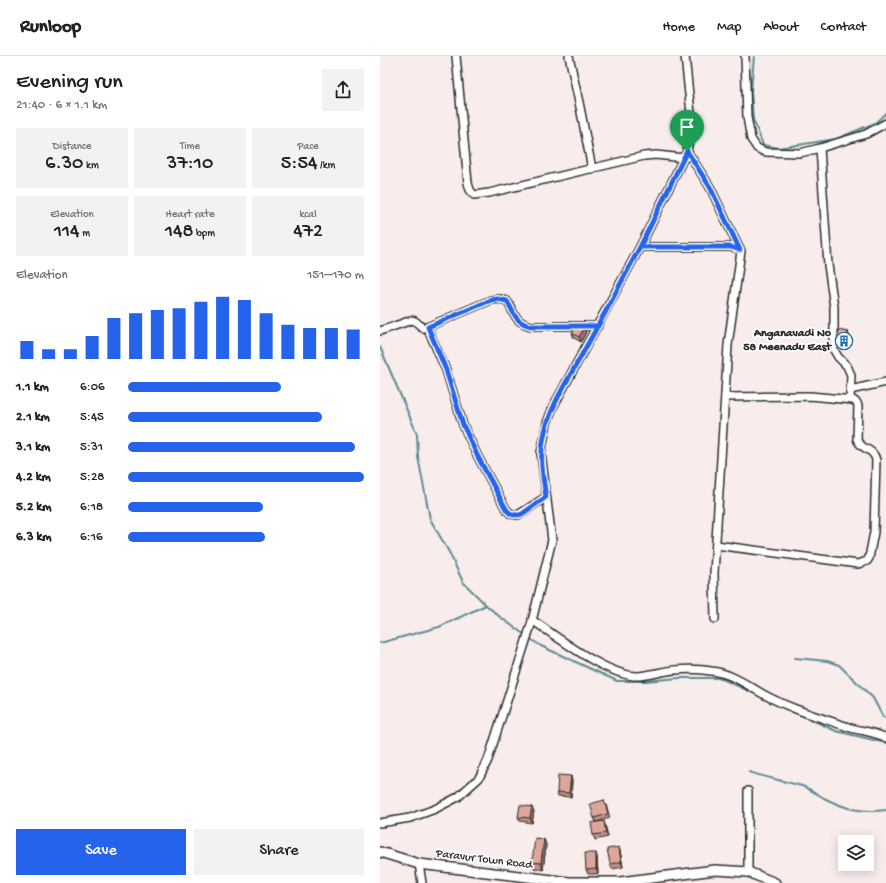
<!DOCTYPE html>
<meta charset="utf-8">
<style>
:root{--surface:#fff;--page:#f2f2f2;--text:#222;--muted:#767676;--line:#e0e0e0;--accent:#2563eb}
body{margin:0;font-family:"Gochi Hand",sans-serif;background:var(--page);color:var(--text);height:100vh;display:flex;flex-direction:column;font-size:15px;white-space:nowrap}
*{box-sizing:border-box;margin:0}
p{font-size:13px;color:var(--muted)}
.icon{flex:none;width:22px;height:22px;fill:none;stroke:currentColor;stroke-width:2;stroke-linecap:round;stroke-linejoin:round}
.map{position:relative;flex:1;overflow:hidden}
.drawer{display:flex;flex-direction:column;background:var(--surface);width:380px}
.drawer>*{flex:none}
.fabs{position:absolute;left:458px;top:779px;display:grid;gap:8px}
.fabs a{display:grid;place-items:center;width:36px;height:36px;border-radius:0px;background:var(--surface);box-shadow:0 2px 10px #0003;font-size:20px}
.pin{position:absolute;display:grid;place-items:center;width:34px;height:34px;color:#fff;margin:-41px -17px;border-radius:50% 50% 50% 0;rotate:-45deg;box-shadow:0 0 4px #0007}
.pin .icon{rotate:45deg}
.round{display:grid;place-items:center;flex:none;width:42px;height:42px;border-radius:0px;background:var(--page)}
.summary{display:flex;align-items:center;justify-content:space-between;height:68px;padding:0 16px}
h1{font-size:22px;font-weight:600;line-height:30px}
.metrics{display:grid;grid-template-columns:repeat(3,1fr);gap:6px;height:68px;padding:4px 16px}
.metrics div{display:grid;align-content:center;border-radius:0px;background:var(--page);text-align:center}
.metrics b{font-size:20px;font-weight:600}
.metrics small{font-size:11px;font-weight:400}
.metrics p{font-size:11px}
.chart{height:112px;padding:8px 16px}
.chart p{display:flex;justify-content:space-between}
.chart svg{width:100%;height:72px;margin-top:4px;stroke:var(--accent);stroke-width:6}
.cta{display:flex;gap:8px;margin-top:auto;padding:8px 16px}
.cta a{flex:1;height:46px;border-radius:0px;background:var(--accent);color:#fff;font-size:16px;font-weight:600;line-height:46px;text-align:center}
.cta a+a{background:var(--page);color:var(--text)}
ul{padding:0 16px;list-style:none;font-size:13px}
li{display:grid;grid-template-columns:64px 48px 1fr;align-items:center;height:30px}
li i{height:10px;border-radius:5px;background:var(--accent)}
header{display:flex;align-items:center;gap:24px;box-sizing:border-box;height:56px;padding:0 20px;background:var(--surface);border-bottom:1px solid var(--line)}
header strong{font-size:19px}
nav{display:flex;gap:22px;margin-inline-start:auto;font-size:14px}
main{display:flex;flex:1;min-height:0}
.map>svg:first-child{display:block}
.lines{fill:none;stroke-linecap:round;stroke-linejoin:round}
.stream{stroke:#5c8c92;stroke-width:2}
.minor-casing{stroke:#2b2b2b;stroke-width:10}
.major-casing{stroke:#2b2b2b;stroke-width:12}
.minor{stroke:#fff;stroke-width:7}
.major{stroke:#fff;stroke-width:9}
.wall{fill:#bf8e85;stroke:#2b2b2b}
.shaded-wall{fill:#9b746c;stroke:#2b2b2b}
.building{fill:#dea59b;stroke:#2b2b2b}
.route-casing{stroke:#fff;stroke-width:8}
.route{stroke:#2563eb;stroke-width:5}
.labels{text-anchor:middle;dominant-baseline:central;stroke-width:3.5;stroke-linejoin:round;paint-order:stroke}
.poi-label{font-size:12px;font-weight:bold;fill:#2b2b2b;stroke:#fff;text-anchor:end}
.street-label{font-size:12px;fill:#2b2b2b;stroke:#fff}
</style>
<header>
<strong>Runloop</strong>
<nav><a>Home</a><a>Map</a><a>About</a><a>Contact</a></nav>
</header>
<main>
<section class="drawer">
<div class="summary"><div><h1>Evening run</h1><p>21:40 · 6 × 1.1 km</p></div><a class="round"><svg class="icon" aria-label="share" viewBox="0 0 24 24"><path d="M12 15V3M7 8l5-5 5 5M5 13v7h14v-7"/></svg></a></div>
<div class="metrics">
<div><p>Distance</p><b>6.30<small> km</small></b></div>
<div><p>Time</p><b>37:10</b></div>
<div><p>Pace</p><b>5:54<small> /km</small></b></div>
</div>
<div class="metrics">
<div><p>Elevation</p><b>114<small> m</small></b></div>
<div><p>Heart rate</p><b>148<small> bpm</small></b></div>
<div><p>kcal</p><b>472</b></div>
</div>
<div class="chart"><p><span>Elevation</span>151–170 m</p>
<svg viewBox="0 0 160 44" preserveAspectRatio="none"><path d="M5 44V33M15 44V38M25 44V38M35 44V30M45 44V19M55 44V16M65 44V14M75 44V13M85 44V9M95 44V6M105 44V8M115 44V16M125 44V23M135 44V25M145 44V25M155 44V26"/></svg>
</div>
<ul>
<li><b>1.1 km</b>6:06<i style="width:65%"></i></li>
<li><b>2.1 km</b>5:45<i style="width:82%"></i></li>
<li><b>3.1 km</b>5:31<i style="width:96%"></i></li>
<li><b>4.2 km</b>5:28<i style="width:100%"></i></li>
<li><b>5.2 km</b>6:18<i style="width:57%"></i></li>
<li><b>6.3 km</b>6:16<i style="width:58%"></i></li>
</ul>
<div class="cta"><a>Save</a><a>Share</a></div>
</section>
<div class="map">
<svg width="506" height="827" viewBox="0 0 506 827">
<rect width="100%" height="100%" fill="#f8edeb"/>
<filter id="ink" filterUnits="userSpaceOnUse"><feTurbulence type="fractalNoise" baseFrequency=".025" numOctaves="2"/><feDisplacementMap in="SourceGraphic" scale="8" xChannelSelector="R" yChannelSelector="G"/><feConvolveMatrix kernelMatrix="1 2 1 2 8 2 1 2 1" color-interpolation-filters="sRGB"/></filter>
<g filter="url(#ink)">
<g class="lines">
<g class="stream">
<path d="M374,0L371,35L373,63L383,89L398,92L456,83L495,67L506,57"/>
<path d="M0,291L37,378L38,401L50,463L69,496L83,526L106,549"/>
<path d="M149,582L161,590L237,625H266L299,622H340L378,639"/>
<path d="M0,587L59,571L106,549L120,561L145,579"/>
<path d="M415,602L447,605L459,609L493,642L503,661L506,662"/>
<path d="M419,658L456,675L506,687"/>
<path d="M369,716C386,722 405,725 422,730C430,733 437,738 444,742C465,753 482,757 506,754"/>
</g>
<defs>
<g id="minor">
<path d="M76,0L88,127L90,134L94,139L109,137L264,100L276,99L304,102"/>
<path d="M189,0L200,51L212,113"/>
<path d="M365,0L367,61L371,83L377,92L385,96L420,97L440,92L486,78L506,67"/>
<path d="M440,92L448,209L454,251V294L458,301L467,310L471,319L470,343"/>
<path d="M307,95L330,131L360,194"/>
<path d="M260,191H351L358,192L361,195L348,289L334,517L335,563"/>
<path d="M47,271L66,314L83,369L98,401L126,453L131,458L138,459L166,441"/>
<path d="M0,275L32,264L35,265L43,272L47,271L111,244L120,243L127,245C135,258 135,267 152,270H218"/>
<path d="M470,334L506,326"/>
<path d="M336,489L478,508L487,505L489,502L494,476L496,404C493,391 481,395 477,383L478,350L477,347L473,344L430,340L345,341"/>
<path d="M152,564C178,581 228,621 259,620C271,619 283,615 295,614C306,613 320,613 331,615C351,617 367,629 383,638C410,653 442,662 471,672C482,675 495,676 506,682"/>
<path d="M0,767L30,762L55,753L78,741L99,722L108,704L151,569L172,484L161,397L167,367L173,351L260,191L307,95L312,67L305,0"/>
<path d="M39,808L42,827"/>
<path d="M368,816V735"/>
</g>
<path id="major" d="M0,796L39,808L189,826H240L335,814L368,816L395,827"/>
</defs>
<use href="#minor" class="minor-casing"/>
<use href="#major" class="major-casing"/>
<use href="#minor" class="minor"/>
<use href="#major" class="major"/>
</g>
<g class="wall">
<path d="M204,272L206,276L201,286L194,282L192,277Z"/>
<path d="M470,281L468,290L458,289L457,284Z"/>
<path d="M192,725L191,741L178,740L177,736Z"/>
<path d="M226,748L230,762L216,766L214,762Z"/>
<path d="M154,755L152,767L140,765L138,761Z"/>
<path d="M224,765L228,781L215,784L213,779Z"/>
<path d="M164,783L166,789L163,814L154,812L152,806Z"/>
<path d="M239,791L240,795L243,811L232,813L230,808Z"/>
<path d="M216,797L217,801L218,818H208L206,814Z"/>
</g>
<g class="shaded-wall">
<path d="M204,272L206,276L201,286L199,281Z"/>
<path d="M468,276L470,281L468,290L466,286Z"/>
<path d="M191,720L192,725L191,741L189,737Z"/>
<path d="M152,751L154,755L152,767L150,762Z"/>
<path d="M224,765L228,781L226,777Z"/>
<path d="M164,783L166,789L163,814L161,807Z"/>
<path d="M239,791L240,795L243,811L241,806Z"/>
<path d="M216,797L217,801L218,818L216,813Z"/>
</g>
<g class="building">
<path d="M197,268L204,272L199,281L192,277Z"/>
<path d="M459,274L468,276L466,286L457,284Z"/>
<path d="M178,719L191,720L189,737L177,736Z"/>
<path d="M224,744L228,758L214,762L210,748Z"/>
<path d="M140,749L152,751L150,762L138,761Z"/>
<path d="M224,765L226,777L213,779L211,767Z"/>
<path d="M155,782L164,783L161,807L152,806Z"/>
<path d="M239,791L241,806L230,808L227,793Z"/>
<path d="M205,797H216V813L206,814Z"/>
</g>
</g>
<g class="lines" filter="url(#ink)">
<defs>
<path id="route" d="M307,95L260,191L218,270H152C135,267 135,258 127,245L117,243L111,244L48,271L66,314L83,369L98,401L126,453C130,459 136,460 142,458L166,441C163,421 159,401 164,380C170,349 190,321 205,293C224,259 242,225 260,191H351L360,194L330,131L307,95"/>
</defs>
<use href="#route" class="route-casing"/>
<use href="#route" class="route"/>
</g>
<defs>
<symbol id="building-ring" viewBox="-11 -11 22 22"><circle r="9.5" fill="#fff" stroke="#1f6fb2" stroke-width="1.5"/><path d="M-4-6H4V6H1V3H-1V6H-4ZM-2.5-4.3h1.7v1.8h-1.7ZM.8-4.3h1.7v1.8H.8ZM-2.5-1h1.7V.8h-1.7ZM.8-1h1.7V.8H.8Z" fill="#1f6fb2"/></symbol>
</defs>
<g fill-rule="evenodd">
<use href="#building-ring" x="454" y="275" width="20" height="20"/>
</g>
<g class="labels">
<g class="poi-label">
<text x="451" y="278">Anganavadi No<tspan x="451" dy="14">58 Meenadu East</tspan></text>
</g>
<g class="street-label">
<text transform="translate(104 804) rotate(7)">Paravur Town Road</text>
</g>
</g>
</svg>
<div class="fabs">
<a><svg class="icon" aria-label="layers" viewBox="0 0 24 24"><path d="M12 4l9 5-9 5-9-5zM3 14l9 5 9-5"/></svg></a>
</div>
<div class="pin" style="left:307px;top:95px;background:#1e9e55"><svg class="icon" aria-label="arrive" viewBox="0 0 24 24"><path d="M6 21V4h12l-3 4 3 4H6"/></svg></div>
</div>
</main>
